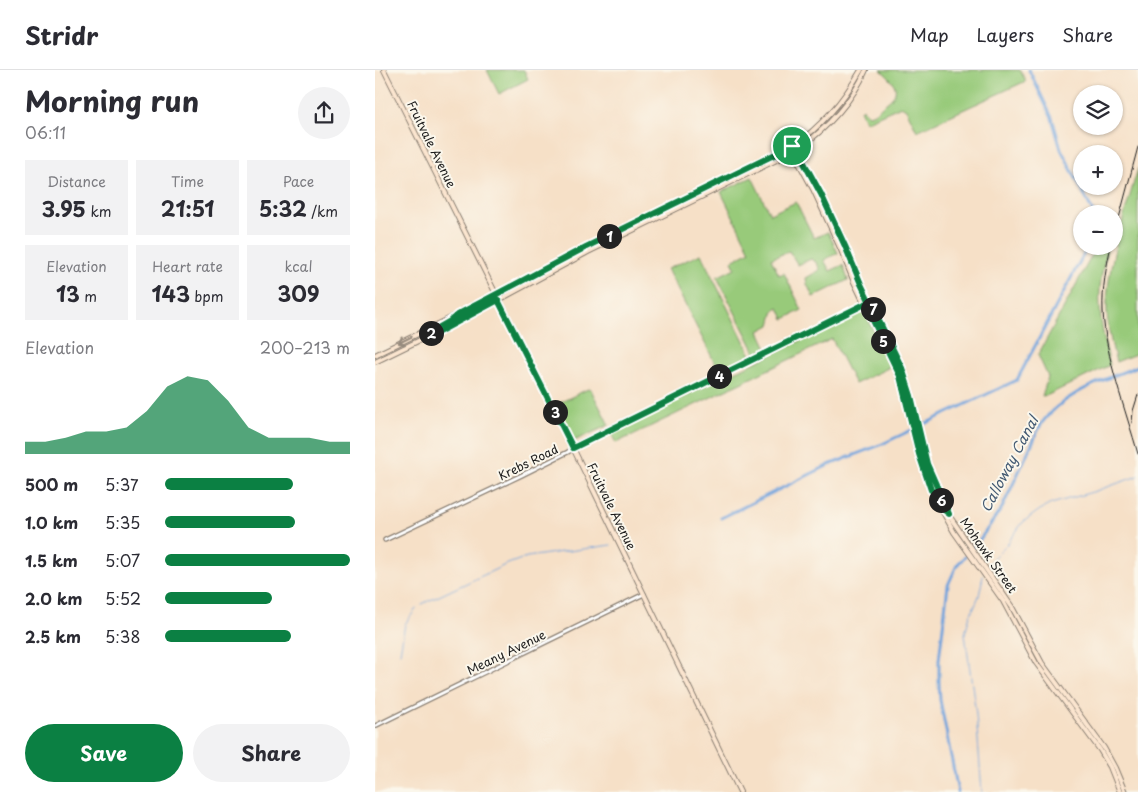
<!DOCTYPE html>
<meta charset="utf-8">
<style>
:root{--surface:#fff;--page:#f2f2f3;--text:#2b2b33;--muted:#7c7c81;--line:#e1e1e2;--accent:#0b8043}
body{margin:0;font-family:"Playpen Sans",sans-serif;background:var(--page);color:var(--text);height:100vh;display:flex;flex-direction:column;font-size:19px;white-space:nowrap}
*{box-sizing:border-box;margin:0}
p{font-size:16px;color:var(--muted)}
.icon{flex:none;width:28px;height:28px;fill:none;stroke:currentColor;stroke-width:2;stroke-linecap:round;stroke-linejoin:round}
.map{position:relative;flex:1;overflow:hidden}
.sheet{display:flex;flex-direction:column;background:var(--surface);width:375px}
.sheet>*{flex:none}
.tools{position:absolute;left:698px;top:15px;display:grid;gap:10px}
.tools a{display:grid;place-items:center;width:50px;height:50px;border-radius:50%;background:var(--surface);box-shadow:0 1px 4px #0004;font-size:25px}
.pin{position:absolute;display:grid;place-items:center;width:42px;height:42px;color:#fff;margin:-21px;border:2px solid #fff;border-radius:50%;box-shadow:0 1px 5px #0007}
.km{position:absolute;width:25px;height:25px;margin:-12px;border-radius:50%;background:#222;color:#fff;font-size:14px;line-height:25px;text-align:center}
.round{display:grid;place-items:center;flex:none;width:52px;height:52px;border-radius:26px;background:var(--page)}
.overview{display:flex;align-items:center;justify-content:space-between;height:85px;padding:0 25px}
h1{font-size:28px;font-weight:700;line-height:38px}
.stats{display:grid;grid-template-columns:repeat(3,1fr);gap:8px;height:85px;padding:5px 25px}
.stats div{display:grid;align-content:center;border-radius:0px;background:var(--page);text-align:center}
.stats b{font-size:21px;font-weight:700}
.stats small{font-size:14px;font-weight:400}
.stats p{font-size:14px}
.chart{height:140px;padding:10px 25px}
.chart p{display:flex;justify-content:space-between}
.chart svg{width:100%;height:90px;margin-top:5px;fill:var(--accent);opacity:.7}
.cta{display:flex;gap:10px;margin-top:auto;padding:10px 25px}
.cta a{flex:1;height:58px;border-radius:30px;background:var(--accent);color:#fff;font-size:20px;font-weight:700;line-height:58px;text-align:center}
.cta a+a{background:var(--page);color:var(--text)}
ul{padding:0 25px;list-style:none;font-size:16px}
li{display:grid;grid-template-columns:80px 60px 1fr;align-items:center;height:38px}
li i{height:12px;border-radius:6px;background:var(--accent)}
header{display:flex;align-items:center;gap:30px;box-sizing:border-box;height:70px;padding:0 25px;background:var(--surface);border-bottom:1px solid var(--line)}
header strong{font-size:24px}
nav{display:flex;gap:28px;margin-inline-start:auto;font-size:18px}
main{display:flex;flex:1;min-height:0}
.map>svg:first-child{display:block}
.green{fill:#98ca7a;stroke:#5a734b}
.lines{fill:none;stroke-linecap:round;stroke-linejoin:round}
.stream{stroke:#71a3dc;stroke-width:1}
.canal{stroke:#71a3dc;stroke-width:3}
.tertiary-casing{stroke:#897e72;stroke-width:5.5}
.secondary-casing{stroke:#897e72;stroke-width:6}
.tertiary{stroke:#fff;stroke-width:3}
.secondary{stroke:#fbe5cf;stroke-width:4}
.rail{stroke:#1c1c1c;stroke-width:1}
.oneway{stroke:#978b7e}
.route-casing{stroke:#fff;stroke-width:10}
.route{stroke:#0b8043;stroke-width:6}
.labels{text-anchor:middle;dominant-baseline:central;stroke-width:4;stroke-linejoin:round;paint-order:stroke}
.street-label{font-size:12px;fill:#1c1c1c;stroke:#fbf7ec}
.water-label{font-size:14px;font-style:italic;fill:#425972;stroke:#fbf7ec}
</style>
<header>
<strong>Stridr</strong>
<nav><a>Map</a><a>Layers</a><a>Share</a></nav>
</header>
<main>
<section class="sheet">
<div class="overview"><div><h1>Morning run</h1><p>06:11</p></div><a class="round"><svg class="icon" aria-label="share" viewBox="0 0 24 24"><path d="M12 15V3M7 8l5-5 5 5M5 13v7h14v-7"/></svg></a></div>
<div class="stats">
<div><p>Distance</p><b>3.95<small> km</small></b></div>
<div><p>Time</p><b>21:51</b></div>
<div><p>Pace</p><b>5:32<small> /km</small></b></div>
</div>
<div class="stats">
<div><p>Elevation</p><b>13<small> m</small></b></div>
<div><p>Heart rate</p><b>143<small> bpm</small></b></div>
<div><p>kcal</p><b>309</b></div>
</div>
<div class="chart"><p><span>Elevation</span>200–213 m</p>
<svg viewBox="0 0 160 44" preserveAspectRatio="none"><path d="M0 44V38L10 38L20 36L30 33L40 33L50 31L60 23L70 11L80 6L90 8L100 18L110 31L120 36L130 36L140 36L150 38L160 38V44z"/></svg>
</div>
<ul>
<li><b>500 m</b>5:37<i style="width:69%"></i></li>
<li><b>1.0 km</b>5:35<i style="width:70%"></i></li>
<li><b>1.5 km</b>5:07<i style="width:100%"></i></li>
<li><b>2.0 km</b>5:52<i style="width:58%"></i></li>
<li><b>2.5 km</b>5:38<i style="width:68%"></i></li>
</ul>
<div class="cta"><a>Save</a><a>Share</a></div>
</section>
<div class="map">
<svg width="763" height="722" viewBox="0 0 763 722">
<rect width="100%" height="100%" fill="#fbf7ec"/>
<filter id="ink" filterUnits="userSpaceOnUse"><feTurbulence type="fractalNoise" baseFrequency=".02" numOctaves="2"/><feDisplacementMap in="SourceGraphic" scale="10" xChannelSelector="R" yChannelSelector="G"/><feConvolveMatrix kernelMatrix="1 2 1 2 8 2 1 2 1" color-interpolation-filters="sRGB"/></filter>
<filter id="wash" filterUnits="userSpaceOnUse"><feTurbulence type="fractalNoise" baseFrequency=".0096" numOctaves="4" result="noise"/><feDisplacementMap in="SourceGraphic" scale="20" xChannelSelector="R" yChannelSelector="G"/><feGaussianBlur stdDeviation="1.12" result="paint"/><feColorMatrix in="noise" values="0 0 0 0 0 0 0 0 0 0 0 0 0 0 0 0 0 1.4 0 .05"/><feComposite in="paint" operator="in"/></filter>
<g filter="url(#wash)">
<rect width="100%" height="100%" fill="#f6e0c7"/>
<g class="green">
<path d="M112,0H149L153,9L124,24Z"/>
<path d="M506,0H645L651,11L542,61L531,39L526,36L490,52L485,40L487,38L493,45C501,44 504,38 510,34C528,21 520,13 506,0Z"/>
<path d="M763,98V283L741,292C736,272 731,252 732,232C734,187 751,141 763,98Z"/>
<path d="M377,107L395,144L421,132L439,168L453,162L463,183L449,190L455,201L468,195L473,210L438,227L432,214L431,208L445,200L442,193L436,189L423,195L414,181L396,189L404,205L409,203L427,240L409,249L404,238L399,240L395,255L384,261L392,278L381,284L342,207L360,198L357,191L375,181L346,122Z"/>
<path d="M722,176H733C730,190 726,204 725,218C723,244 729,269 735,295L673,325L667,326L673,307L663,285Z"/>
<path d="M326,184L376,285L344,301L292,199Z"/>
<path d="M487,241L490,242L514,294L513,298L480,314L457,269L241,373L235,362Z"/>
<path d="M215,318L234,355L199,371L181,337L184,333Z"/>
</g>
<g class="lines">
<g class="stream">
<path d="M609,503L619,487L632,474L648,452L665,440L676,434L721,421L763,406"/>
<path d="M47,534L130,495L152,487L236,475"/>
<path d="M25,583L30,554L41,539"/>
<path d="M607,722L601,644L590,564L594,548L604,526L608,506"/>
</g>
<g class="canal">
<path d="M654,0L677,48L686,79L719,144"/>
<path d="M346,448L454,395L505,375L642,310L713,176"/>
<path d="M583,722L565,630L564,613V590L573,515L582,495L603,472L627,438L666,354C688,323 729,310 763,296"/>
</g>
</g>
</g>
<g filter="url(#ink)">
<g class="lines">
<defs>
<g id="tertiary">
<path d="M10,470L147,405L193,382L203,374L490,235"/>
<path d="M0,656L269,524"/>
</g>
<g id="secondary">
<path d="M9,0L198,378L365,722"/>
<path d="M417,77L422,80L446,124L486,214L527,298L536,326L551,394L573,444L637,537L667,593L729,678L740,698L750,722"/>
<path d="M417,77L418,82L438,119L466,180L479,212L525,307L544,384L559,426L579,462L628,531L661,593L725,680L735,697L745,722"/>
<path d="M281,148L283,145L302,134"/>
<path d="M0,285L82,245L211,177L417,77C447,56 468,32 486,0"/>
<path d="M0,292L94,246L213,182L422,80C451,59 476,34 491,0"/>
</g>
</defs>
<use href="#tertiary" class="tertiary-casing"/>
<use href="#secondary" class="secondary-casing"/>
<use href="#tertiary" class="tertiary"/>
<use href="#secondary" class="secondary"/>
<g class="rail">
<path d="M739,167L763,77"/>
<path d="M736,176C731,198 727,219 728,241C730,286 751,341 763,384"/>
<path d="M757,353L758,341L763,325"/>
</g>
</g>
<defs><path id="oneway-shaft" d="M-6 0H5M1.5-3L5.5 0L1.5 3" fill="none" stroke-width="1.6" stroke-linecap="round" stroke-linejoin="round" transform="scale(1.25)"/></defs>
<use class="oneway" href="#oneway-shaft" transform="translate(30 270) rotate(154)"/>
</g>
<g class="lines" filter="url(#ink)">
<defs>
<path id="route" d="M417,76L422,80L446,124L470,176L486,214L527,298L536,326L552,394L574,444L569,440L561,424L556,420L544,384L525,306L490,234L198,378L123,230L56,266V262L75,251L82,245L211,177Z"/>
</defs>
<use href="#route" class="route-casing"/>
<use href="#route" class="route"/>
</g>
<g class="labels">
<g class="street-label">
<text transform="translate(57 74) rotate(64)">Fruitvale Avenue</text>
<text transform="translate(153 392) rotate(-26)">Krebs Road</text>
<text transform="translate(237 436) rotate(64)">Fruitvale Avenue</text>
<text transform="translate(614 485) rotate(55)">Mohawk Street</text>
<text transform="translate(131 582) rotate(-26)">Meany Avenue</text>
</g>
<g class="water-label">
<text transform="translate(634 394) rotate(-62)">Calloway Canal</text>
</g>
</g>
</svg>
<div class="tools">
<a><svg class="icon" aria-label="layers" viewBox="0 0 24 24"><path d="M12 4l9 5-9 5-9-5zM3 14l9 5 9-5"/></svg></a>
<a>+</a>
<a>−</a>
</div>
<div class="pin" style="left:417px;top:76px;background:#1e9e55"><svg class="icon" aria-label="arrive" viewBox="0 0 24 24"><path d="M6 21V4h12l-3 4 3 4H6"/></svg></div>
<b class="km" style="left:234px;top:166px">1</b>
<b class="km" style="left:56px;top:263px">2</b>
<b class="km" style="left:180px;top:342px">3</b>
<b class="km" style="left:344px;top:306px">4</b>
<b class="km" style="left:508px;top:271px">5</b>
<b class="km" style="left:566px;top:430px">6</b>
<b class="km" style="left:498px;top:239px">7</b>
</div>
</main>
